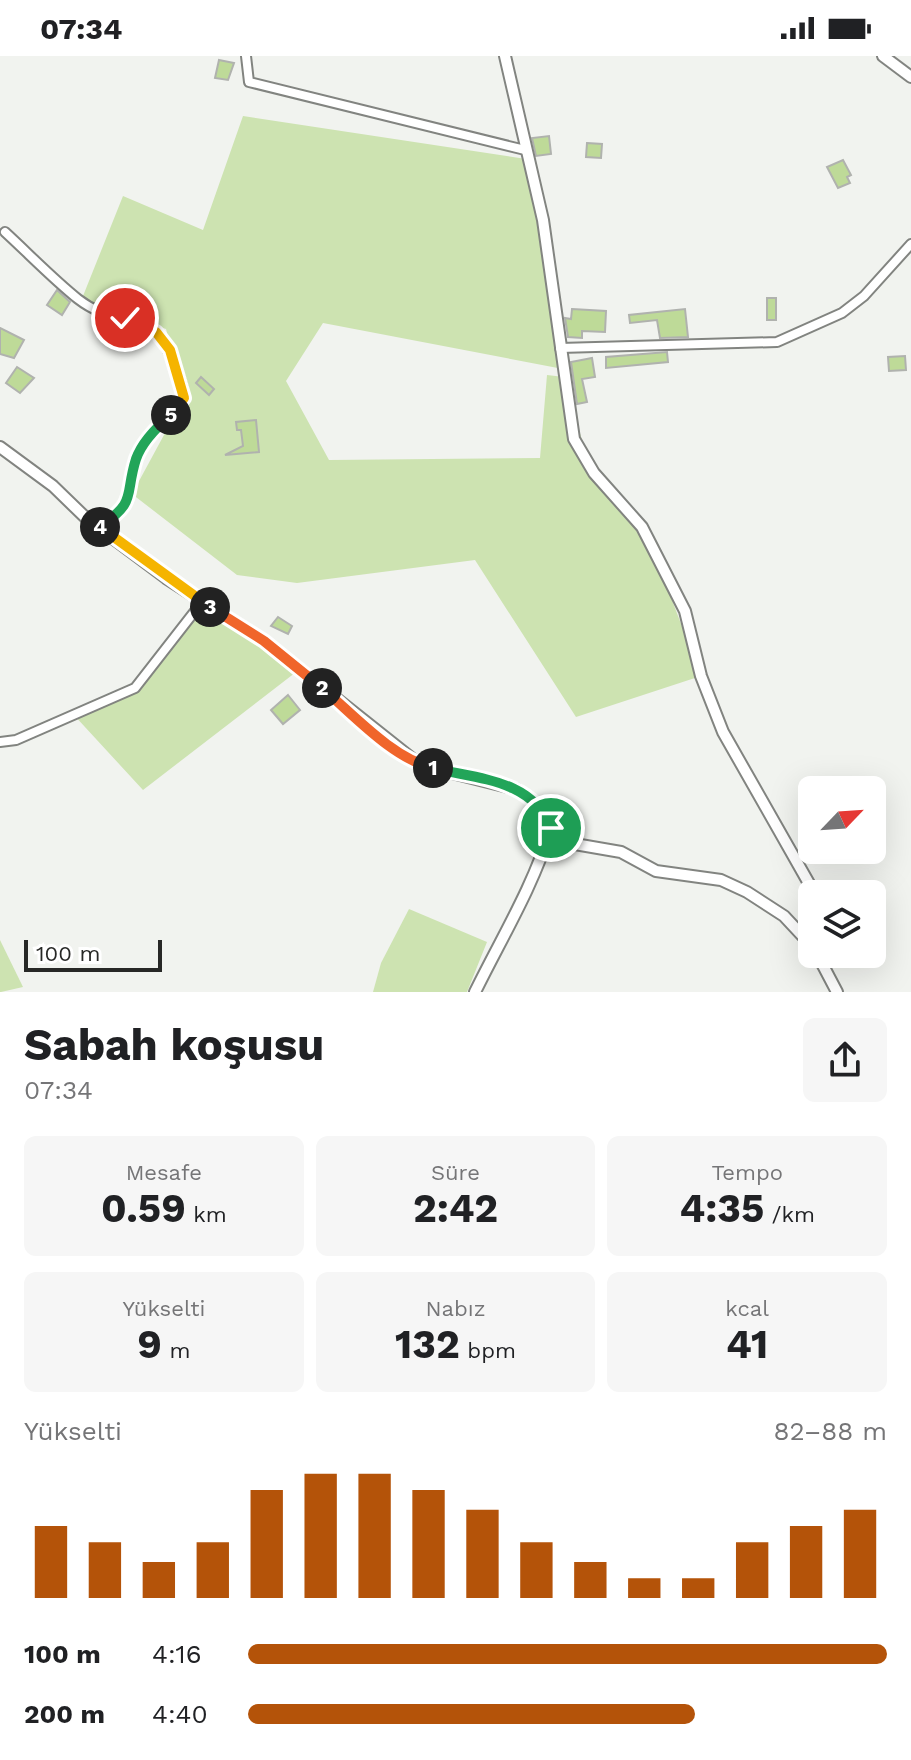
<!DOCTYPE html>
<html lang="tr">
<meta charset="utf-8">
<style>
:root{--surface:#fff;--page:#f6f6f6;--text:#202124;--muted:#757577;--accent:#b45309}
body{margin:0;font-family:"Work Sans",sans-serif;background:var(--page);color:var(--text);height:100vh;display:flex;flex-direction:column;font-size:30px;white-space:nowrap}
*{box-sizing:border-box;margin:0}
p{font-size:26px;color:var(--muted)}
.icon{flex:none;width:44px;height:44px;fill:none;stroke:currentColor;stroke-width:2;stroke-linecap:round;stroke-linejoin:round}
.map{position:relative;height:936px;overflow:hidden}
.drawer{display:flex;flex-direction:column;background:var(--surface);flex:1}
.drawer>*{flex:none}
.needle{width:52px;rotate:65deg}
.fabs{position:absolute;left:798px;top:720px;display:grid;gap:16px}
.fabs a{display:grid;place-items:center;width:88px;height:88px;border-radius:12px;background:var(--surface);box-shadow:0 8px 32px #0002;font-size:40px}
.scale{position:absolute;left:24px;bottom:20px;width:138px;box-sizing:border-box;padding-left:8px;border:4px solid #272826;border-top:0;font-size:22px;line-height:28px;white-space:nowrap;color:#272826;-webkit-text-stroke:6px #fff;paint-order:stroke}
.pin{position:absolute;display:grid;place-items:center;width:68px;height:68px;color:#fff;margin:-34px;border:4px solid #fff;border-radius:50%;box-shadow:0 2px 8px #0007}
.km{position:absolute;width:40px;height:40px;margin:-20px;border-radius:50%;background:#222;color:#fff;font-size:22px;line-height:40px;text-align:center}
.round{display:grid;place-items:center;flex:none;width:84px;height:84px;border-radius:12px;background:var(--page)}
.overview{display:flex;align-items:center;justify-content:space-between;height:136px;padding:0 24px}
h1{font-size:44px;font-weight:700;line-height:60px}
.metrics{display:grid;grid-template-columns:repeat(3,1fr);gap:12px;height:136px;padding:8px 24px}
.metrics div{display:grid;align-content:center;border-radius:12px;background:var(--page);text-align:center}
.metrics b{font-size:40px;font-weight:700}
.metrics small{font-size:22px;font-weight:400}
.metrics p{font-size:22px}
.chart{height:224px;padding:16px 24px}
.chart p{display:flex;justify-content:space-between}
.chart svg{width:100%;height:144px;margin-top:8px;stroke:var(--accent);stroke-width:6}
ul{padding:0 24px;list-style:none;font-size:26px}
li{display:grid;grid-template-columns:128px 96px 1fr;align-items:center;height:60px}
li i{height:20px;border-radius:10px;background:var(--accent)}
.status{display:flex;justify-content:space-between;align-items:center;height:56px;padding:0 40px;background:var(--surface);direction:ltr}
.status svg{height:22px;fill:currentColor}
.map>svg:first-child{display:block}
.green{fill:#cde3b1}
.building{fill:#beda98;stroke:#b0b2ae;stroke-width:2}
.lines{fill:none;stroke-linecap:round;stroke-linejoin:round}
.minor-casing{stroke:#828480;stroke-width:12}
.tertiary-casing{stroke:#828480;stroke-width:14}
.minor{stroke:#fff;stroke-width:8}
.tertiary{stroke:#fff;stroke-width:10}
.split-1-casing{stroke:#fff;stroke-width:16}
.split-2-casing{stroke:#fff;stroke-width:16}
.split-3-casing{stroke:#fff;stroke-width:16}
.split-4-casing{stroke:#fff;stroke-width:16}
.split-5-casing{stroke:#fff;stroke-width:16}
.split-6-casing{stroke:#fff;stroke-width:16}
.split-1{stroke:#22a559;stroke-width:10}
.split-2{stroke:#f0652b;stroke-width:10}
.split-3{stroke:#f0652b;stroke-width:10}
.split-4{stroke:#f5b400;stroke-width:10}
.split-5{stroke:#22a559;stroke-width:10}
.split-6{stroke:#f5b400;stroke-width:10}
</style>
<div class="status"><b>07:34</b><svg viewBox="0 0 49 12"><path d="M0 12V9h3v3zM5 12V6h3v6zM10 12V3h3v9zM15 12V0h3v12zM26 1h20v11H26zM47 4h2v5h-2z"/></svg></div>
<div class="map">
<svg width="911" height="936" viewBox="0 0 911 936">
<rect width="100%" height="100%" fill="#f1f3ef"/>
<g class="green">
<path d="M243,60L526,103L563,313L323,267L286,325L329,404L540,402L547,319L564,321L589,409L652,492L701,620L576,661L475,504L297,527L237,519L132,438L184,342L166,273L81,245L123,140L203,174Z"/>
<path d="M202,546L300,613L143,734L73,658L135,632Z"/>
<path d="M409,853L487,886L467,936H373L381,907Z"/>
<path d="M0,884L23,931L1,936H0Z"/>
</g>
<g class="building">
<path d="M219,4L234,7L228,24L215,22Z"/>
<path d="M549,80L551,98L536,100L532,82Z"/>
<path d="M587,87L602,88L601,102L586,101Z"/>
<path d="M843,104L851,119L847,121L850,127L838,132L827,111Z"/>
<path d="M57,234L70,246L62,259L47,249Z"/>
<rect x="767" y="242" width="9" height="22"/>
<path d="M572,253L606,255L605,276L582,275V282L568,281L565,262L571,263Z"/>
<path d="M685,253L688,281L660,282L657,264L630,267L629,259Z"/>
<path d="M0,272L24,284L14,302L0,298Z"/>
<path d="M667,296L668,306L606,312V301Z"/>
<path d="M905,300L906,314L889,315L888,301Z"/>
<path d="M592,302L595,321L582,323L587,346L577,348L571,306Z"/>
<path d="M17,311L34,322L20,337L6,327Z"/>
<path d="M201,321L214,333L209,339L196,327Z"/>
<path d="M256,364L259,396L225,399L243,390L241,374H237L236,366Z"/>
<path d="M278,561L292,570L288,578L271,570Z"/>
<path d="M288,639L300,654L283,668L271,654Z"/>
</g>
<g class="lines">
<defs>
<g id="minor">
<path d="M246,0L249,26L525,94"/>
<path d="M5,176C29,198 53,223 78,243C119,275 153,249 177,314C180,323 185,334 183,344C181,355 151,377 143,390C119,428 149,437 99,471"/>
<path d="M560,292L777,286L842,257L864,240L911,188"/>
<path d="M0,686L16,684L135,632L202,546"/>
</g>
<g id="tertiary">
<path d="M505,0L543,164L574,383L594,417L642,471L685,555L701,620L723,676L815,838"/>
<path d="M883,0L911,21"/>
<path d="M0,391L53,430L87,463L166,522L264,585L420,709L516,733L535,747L554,780L569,787L621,796L656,815L721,824L747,836L784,860L812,890"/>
<path d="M817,898L837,936"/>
<path d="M475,936C502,881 533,831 551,772"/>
</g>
</defs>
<use href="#minor" class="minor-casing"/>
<use href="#tertiary" class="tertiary-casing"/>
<use href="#minor" class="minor"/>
<use href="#tertiary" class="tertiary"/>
</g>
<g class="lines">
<defs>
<path id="split-1" d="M433,712C477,723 532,723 551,772"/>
<path id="split-2" d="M322,632C354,659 392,702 433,712"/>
<path id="split-3" d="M210,551L264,585L322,632"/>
<path id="split-4" d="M100,471L210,551"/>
<path id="split-5" d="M100,471C138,444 124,441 136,403C142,386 158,370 171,359"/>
<path id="split-6" d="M125,262L156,276L170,294L184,342L171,359"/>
</defs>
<use href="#split-1" class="split-1-casing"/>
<use href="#split-2" class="split-2-casing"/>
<use href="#split-3" class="split-3-casing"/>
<use href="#split-4" class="split-4-casing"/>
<use href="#split-5" class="split-5-casing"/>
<use href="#split-6" class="split-6-casing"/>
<use href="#split-1" class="split-1"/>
<use href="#split-2" class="split-2"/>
<use href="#split-3" class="split-3"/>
<use href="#split-4" class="split-4"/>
<use href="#split-5" class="split-5"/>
<use href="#split-6" class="split-6"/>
</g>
</svg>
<div class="fabs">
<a><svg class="needle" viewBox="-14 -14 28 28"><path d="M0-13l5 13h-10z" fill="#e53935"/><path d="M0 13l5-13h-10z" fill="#757577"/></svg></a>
<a><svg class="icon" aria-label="layers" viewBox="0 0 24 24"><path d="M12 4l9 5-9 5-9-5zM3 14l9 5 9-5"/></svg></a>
</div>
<div class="scale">100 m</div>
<div class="pin" style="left:551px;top:772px;background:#1e9e55"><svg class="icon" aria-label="arrive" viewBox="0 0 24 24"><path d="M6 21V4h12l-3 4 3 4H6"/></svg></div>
<div class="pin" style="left:125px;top:262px;background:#d93025"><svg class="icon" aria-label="check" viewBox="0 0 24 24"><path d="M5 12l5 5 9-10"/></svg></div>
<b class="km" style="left:433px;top:712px">1</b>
<b class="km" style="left:322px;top:632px">2</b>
<b class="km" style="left:210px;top:551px">3</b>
<b class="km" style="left:100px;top:471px">4</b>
<b class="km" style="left:171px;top:359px">5</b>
</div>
<section class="drawer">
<div class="overview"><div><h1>Sabah koşusu</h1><p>07:34</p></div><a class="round"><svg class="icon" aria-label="share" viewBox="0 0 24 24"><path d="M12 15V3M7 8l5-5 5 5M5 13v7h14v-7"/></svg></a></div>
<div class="metrics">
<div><p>Mesafe</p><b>0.59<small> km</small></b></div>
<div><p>Süre</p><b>2:42</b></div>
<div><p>Tempo</p><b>4:35<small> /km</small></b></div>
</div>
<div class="metrics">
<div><p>Yükselti</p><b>9<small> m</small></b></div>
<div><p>Nabız</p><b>132<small> bpm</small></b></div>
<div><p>kcal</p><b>41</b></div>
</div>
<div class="chart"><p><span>Yükselti</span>82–88 m</p>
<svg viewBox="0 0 160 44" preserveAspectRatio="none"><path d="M5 44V22M15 44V27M25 44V33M35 44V27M45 44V11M55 44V6M65 44V6M75 44V11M85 44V17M95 44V27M105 44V33M115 44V38M125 44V38M135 44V27M145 44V22M155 44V17"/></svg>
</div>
<ul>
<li><b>100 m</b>4:16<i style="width:100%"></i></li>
<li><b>200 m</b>4:40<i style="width:70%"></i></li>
</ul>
</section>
